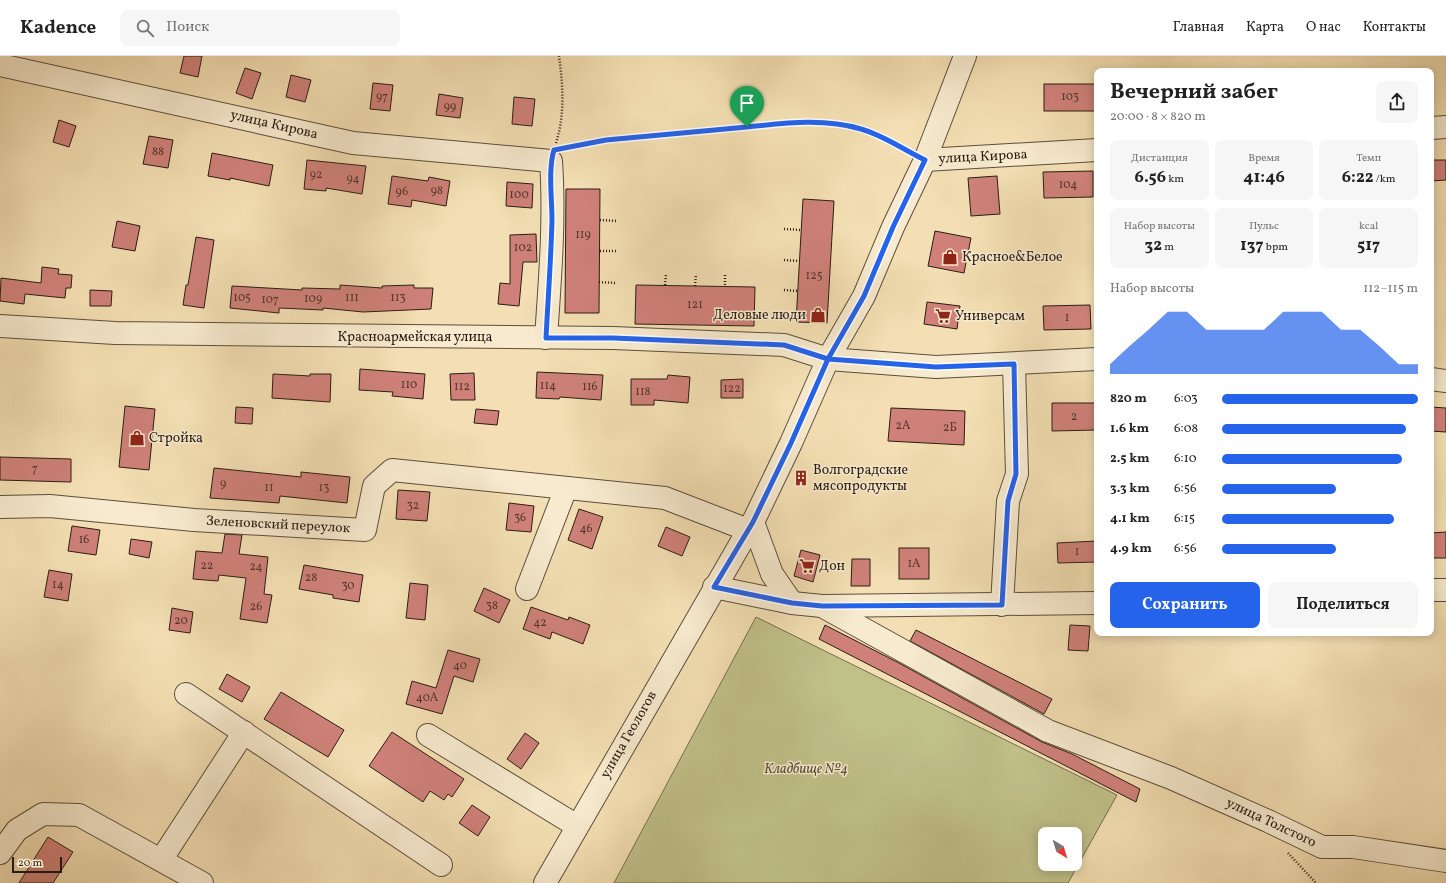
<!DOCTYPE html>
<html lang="ru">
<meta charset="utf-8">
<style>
:root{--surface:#fff;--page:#f6f6f6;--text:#222;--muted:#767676;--line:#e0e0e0;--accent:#2563eb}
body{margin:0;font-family:Vollkorn,serif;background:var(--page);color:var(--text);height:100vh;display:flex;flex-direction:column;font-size:15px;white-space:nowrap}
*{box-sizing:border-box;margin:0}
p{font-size:13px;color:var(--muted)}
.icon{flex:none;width:22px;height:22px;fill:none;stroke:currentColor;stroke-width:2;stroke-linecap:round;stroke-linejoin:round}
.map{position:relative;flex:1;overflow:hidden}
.side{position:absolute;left:1094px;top:12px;width:340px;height:568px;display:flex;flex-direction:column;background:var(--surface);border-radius:8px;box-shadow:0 2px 10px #0003}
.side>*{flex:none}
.needle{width:26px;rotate:142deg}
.buttons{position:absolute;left:1038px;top:771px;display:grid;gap:8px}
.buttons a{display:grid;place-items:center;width:44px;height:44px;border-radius:8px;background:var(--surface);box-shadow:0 2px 10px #0003;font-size:20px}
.scale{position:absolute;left:12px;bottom:10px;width:50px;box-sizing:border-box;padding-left:4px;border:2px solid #2a1d14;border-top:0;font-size:11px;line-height:14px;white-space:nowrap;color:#2a1d14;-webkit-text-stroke:3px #f7eace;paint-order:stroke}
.pin{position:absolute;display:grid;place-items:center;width:34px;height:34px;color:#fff;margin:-41px -17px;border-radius:50% 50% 50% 0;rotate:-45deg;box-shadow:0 0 4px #0007}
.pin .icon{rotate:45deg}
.round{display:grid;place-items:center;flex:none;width:42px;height:42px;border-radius:8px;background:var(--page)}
.headline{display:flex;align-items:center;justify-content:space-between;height:68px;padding:0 16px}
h1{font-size:22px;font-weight:700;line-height:30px}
.figures{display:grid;grid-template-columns:repeat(3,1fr);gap:6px;height:68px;padding:4px 16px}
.figures div{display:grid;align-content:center;border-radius:8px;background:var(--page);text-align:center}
.figures b{font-size:17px;font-weight:700}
.figures small{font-size:11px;font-weight:400}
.figures p{font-size:11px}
.chart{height:112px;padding:8px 16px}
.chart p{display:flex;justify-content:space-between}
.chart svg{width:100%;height:72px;margin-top:4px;fill:var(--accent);opacity:.7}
.button{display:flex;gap:8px;margin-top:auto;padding:8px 16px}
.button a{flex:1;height:46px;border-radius:8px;background:var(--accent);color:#fff;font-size:16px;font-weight:700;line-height:46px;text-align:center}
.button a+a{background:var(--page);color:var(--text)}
ul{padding:0 16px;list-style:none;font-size:13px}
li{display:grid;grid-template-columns:64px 48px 1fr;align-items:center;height:30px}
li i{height:10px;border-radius:5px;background:var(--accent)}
header{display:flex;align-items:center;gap:24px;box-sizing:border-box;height:56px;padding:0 20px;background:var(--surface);border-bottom:1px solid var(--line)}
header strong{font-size:19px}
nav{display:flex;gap:22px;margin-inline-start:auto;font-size:14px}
.search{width:280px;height:36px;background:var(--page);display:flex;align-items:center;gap:10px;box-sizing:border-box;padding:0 14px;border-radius:8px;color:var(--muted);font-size:15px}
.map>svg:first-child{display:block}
.green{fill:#c0c089;stroke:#756e4e;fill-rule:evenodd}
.building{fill:#cf8179;stroke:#2a1d14}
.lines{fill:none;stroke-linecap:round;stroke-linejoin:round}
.minor-casing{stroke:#5c4e3c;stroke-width:24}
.path{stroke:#2a1d14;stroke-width:2.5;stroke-dasharray:1 2;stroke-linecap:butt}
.minor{stroke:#f7eace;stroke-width:22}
.route-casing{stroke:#fff;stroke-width:8}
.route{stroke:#2563eb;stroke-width:5}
.labels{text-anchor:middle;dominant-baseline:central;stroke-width:3;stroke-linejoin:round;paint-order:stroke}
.number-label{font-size:12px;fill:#53362d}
.street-label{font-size:14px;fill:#2a1d14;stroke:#f7eace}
.poi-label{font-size:14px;fill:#2a1d14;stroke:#f7eace;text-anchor:start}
.park-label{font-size:14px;font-style:italic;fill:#574e37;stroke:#f7eace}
</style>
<header>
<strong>Kadence</strong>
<div class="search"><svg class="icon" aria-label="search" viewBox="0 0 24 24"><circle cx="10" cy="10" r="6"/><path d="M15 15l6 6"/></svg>Поиск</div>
<nav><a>Главная</a><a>Карта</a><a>О нас</a><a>Контакты</a></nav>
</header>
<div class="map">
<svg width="1446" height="827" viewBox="0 0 1446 827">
<rect width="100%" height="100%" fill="#f3dfb3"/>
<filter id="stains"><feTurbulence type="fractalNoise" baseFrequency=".005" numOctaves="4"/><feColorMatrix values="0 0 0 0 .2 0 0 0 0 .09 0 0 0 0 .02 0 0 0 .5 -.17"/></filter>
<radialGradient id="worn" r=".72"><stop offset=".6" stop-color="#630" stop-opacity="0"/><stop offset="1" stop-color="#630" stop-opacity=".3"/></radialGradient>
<path class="green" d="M756,561L1117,739L1068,827H614ZM1045,778H1075V808H1045Z"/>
<g class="building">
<path d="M184,0H202L198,21L180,17Z"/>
<path d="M245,12L261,17L252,43L236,37Z"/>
<path d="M291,19L311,24L305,46L286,41Z"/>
<path d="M373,27L393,29L390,55L370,53Z"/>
<rect x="1044" y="28" width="52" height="27"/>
<path d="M439,38L463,42L460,62L436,59Z"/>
<path d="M514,41L535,43L532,70L512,68Z"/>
<path d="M59,64L76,70L69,91L53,86Z"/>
<path d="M149,80L173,84L168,112L143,108Z"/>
<path d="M212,97L273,109L269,130L230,122V124L208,120Z"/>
<path d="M307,104L366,110L362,138L326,132V135L304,133Z"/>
<path d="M1431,104H1446V124L1431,125Z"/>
<path d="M1093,115V141L1044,142L1043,116Z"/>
<path d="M392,120L428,125L429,121L450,125L446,150L412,144L411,151L388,148Z"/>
<path d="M997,120L1000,158L971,160L968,122Z"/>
<path d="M507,126L533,128L532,152L506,150Z"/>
<path d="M566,133H600L599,257H565Z"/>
<path d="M803,143L834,145L827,267L796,266Z"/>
<path d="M117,165L140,170L135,195L112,191Z"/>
<path d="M935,175L971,182L964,217L928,210Z"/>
<path d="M536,178L537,206H523L519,250L498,248L500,227L510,228V179Z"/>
<path d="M196,181L214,184L204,252L183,249L186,229H188Z"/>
<path d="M42,211L59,213L58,218L72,219L71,232H66L65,242L25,238L24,248L0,245L1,222L41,227Z"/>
<path d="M340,229L382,232V230L414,229V232H433L431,253L363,256L323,252V254L279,252V257L230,252L232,230L302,234V232L340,233Z"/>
<path d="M636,229L755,231L754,270L635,268Z"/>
<path d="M90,234L112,235L111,250H90Z"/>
<path d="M927,246L960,250L957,273L924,268Z"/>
<path d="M1090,249L1091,273L1044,274L1043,250Z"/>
<path d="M360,313L425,318L423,343L392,340L393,336L359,334Z"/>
<path d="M537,316L603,319L601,344L560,341L559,343L536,342Z"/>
<path d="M474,317L475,344H451L450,318Z"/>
<path d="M273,318L310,320V318H331L330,346L272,342Z"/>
<path d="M668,319L690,321L688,347L654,344V349H631V323H667Z"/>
<path d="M743,323V342H721V324Z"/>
<path d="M1052,347H1097V374L1052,375Z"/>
<path d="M125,350L155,353L149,414L119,411Z"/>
<path d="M236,351L253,352L252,368L235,367Z"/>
<path d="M1431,351L1446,352V376L1431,375Z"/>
<path d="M891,352L965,355L964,389L888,385Z"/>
<path d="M476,353L499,355L497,369L474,367Z"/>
<path d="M0,401L71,403V426L0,424Z"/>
<path d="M214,412L301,421V416L350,421L347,447L280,440L279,447L210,442Z"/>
<path d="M398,434L430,436L427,465L396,463Z"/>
<path d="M509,447L534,450L531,476L506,474Z"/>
<path d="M579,453L603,461L592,493L568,484Z"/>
<path d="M72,470L100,474L96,499L68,495Z"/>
<path d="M666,471L690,481L682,500L658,490Z"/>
<path d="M1446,476V502H1431V477Z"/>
<path d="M225,478L242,479L239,498L268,501L264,538L272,539L267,567L240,563L246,522L219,519L218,525L193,523L196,495L222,497Z"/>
<path d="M131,483L152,486L149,502L129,498Z"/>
<path d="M1097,485V506L1058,507L1057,487Z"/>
<rect x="899" y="492" width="30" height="31"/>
<path d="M801,494L820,499L813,526L794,520Z"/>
<path d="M852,503H870V530H851Z"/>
<path d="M304,509L363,519L359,546L333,542V539L299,533Z"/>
<path d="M49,514L72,518L68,545L44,541Z"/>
<path d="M410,527L428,529L425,564L406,562Z"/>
<path d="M484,532L510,544L499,567L474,555Z"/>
<path d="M531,551L568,564L569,561L590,569L583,588L552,576L550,583L523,573Z"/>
<path d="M172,552L193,556L190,577L169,574Z"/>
<path d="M825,569L899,607L1042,686L1072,698L1140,733L1136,746L819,583Z"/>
<path d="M1070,569L1090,570L1088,595L1068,594Z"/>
<path d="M916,574L1052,643L1044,658L910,585Z"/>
<path d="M448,594L480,603L473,626L454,620L442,658L406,648L412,625L436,632Z"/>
<path d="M227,618L250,631L242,646L219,633Z"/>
<path d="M281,636L344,674L328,701L264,663Z"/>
<path d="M392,676L464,723L452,741L448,738L444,744L430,735L423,746L369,710Z"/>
<path d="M525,677L539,687L521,713L507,703Z"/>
<path d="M472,749L490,761L478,780L459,767Z"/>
<path d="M48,781L73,796L53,827H19Z"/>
</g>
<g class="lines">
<defs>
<g id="minor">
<path d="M0,9L353,87L551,105C555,164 550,223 546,282"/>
<path d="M1431,72L1446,71"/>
<path d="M925,104L1097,94"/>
<path d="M0,270L115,277L613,282L784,289L828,303L936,311L1097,303"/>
<path d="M1431,323L1446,325"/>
<path d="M0,451L50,450L194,464L365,474L374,430L392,414L665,442L748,474"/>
<path d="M753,466L772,518L792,547"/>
<path d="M714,531L792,547L822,550L1097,547"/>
<path d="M527,533L566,432"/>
<path d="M1431,534H1446"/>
<path d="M1002,549L1008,445L1017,418L1014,308"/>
<path d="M822,550L1048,675L1171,722L1268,765L1322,791H1353L1446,805"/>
<path d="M186,638L441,809"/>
<path d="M428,679L577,770"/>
<path d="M0,797L17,774L43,758L79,759L202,827"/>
<path d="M161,804L244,676"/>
<path d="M545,827L753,466L791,387L828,303L864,240L893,171L925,104L965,0"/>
</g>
</defs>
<use href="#minor" class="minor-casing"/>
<g class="path">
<path d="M556,87C565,59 563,29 559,0"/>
<path d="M564,92L606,84L795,67L837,68L862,73L908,96"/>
<path d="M600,164L618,165"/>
<path d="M784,173L801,174"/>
<path d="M600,195H617"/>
<path d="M784,204L799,205"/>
<path d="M725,219V230"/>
<path d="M599,226L615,227"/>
<path d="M665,229L666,218"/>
<path d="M695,230L696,218"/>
<path d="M784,234L798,235"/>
<path d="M1288,797L1316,827"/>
</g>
<use href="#minor" class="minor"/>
</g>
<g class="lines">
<defs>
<path id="route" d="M747,71C785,67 824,62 861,73C883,79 904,94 925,104L893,171L864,240L828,303L791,387L753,466L714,531L792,547L822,550L1002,549L1008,445L1016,418L1014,308L936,311L828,303L784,289L613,282H546C548,243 551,203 552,164C552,143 548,113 554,94L606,84L747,71"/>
</defs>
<use href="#route" class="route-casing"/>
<use href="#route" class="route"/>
</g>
<defs>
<symbol id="shop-bare" viewBox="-9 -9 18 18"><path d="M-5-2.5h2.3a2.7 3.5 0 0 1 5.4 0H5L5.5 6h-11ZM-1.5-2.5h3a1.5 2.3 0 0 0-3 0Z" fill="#8f2418" stroke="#f7eace" stroke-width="2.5" paint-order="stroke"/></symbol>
<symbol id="supermarket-bare" viewBox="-9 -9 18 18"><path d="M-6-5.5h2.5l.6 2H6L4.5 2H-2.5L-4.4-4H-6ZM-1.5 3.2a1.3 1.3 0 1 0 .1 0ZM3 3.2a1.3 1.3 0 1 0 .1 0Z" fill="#8f2418" stroke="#f7eace" stroke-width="2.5" paint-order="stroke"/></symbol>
<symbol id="building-bare" viewBox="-9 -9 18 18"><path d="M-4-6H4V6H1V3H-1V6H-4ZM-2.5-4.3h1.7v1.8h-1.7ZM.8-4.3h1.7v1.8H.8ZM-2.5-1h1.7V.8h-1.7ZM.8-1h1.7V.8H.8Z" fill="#8f2418" stroke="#f7eace" stroke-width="2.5" paint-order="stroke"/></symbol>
</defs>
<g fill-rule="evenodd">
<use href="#shop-bare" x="939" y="190" width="22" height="22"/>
<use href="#shop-bare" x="807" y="248" width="22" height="22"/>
<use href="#supermarket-bare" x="932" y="249" width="22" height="22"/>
<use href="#shop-bare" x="126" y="371" width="22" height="22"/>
<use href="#building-bare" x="790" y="411" width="22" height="22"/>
<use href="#supermarket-bare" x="796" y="499" width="22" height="22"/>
</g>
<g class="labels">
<g class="number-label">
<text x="382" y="41">97</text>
<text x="1070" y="41">103</text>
<text x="450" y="51">99</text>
<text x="158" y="96">88</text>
<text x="316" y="119">92</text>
<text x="353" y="123">94</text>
<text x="1068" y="129">104</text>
<text x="437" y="135">98</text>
<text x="402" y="136">96</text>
<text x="519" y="139">100</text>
<text x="583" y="179">119</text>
<text x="523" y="192">102</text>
<text x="814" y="220">125</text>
<text x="242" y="242">105</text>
<text x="352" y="242">111</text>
<text x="398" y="242">113</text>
<text x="313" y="243">109</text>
<text x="270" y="244">107</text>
<text x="695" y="249">121</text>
<text x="1067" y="262">1</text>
<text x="409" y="329">110</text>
<text x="548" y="330">114</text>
<text x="462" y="331">112</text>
<text x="590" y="331">116</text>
<text x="732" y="333">122</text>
<text x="643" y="336">118</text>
<text x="1074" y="361">2</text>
<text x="903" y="370">2А</text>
<text x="950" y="372">2Б</text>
<text x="35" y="413">7</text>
<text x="223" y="428">9</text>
<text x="269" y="432">11</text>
<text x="324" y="432">13</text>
<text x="413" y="450">32</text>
<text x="520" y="462">36</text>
<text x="586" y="473">46</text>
<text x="84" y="484">16</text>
<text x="1077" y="496">1</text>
<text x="914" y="508">1А</text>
<text x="207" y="510">22</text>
<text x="256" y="511">24</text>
<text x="311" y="522">28</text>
<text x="58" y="529">14</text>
<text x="348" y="530">30</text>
<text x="492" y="550">38</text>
<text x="256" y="551">26</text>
<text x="181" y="565">20</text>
<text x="540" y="567">42</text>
<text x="460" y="610">40</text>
<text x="427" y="642">40А</text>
</g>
<g class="street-label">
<text transform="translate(274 69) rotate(13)">улица Кирова</text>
<text transform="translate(983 101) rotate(-3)">улица Кирова</text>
<text x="415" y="281">Красноармейская улица</text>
<text transform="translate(278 469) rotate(3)">Зеленовский переулок</text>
<text transform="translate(629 679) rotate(-60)">улица Геологов</text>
<text transform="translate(1271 767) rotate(25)">улица Толстого</text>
</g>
<g class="poi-label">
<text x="962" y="201">Красное&amp;Белое</text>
<text x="806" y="259" text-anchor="end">Деловые люди</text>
<text x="955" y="260">Универсам</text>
<text x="149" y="382">Стройка</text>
<text x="813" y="414">Волгоградские<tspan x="813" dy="16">мясопродукты</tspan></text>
<text x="819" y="510">Дон</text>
</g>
<g class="park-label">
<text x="806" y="713">Кладбище №4</text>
</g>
</g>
<rect width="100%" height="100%" filter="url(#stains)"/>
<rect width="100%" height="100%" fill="url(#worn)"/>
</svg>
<div class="buttons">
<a><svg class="needle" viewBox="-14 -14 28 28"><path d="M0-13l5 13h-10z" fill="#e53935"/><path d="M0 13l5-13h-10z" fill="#767676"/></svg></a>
</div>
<div class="scale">20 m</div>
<div class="pin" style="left:747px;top:71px;background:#1e9e55"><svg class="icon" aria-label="arrive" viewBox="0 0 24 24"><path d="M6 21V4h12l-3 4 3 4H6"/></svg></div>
<section class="side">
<div class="headline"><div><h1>Вечерний забег</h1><p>20:00 · 8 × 820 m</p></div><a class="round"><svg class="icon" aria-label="share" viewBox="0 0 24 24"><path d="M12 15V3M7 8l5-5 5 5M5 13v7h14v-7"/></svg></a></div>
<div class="figures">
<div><p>Дистанция</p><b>6.56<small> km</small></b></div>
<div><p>Время</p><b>41:46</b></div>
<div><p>Темп</p><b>6:22<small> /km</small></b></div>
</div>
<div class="figures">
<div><p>Набор высоты</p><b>32<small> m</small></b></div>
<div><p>Пульс</p><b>137<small> bpm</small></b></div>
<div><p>kcal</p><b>517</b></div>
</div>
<div class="chart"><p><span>Набор высоты</span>112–115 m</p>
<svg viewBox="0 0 160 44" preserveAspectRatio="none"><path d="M0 44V38L10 27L20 17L30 6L40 6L50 17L60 17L70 17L80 17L90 6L100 6L110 6L120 17L130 17L140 27L150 38L160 38V44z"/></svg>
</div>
<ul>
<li><b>820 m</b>6:03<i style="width:100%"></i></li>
<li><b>1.6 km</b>6:08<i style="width:94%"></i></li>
<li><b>2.5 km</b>6:10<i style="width:92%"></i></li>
<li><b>3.3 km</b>6:56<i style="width:58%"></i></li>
<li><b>4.1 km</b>6:15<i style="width:88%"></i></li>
<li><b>4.9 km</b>6:56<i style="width:58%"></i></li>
</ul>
<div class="button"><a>Сохранить</a><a>Поделиться</a></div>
</section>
</div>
